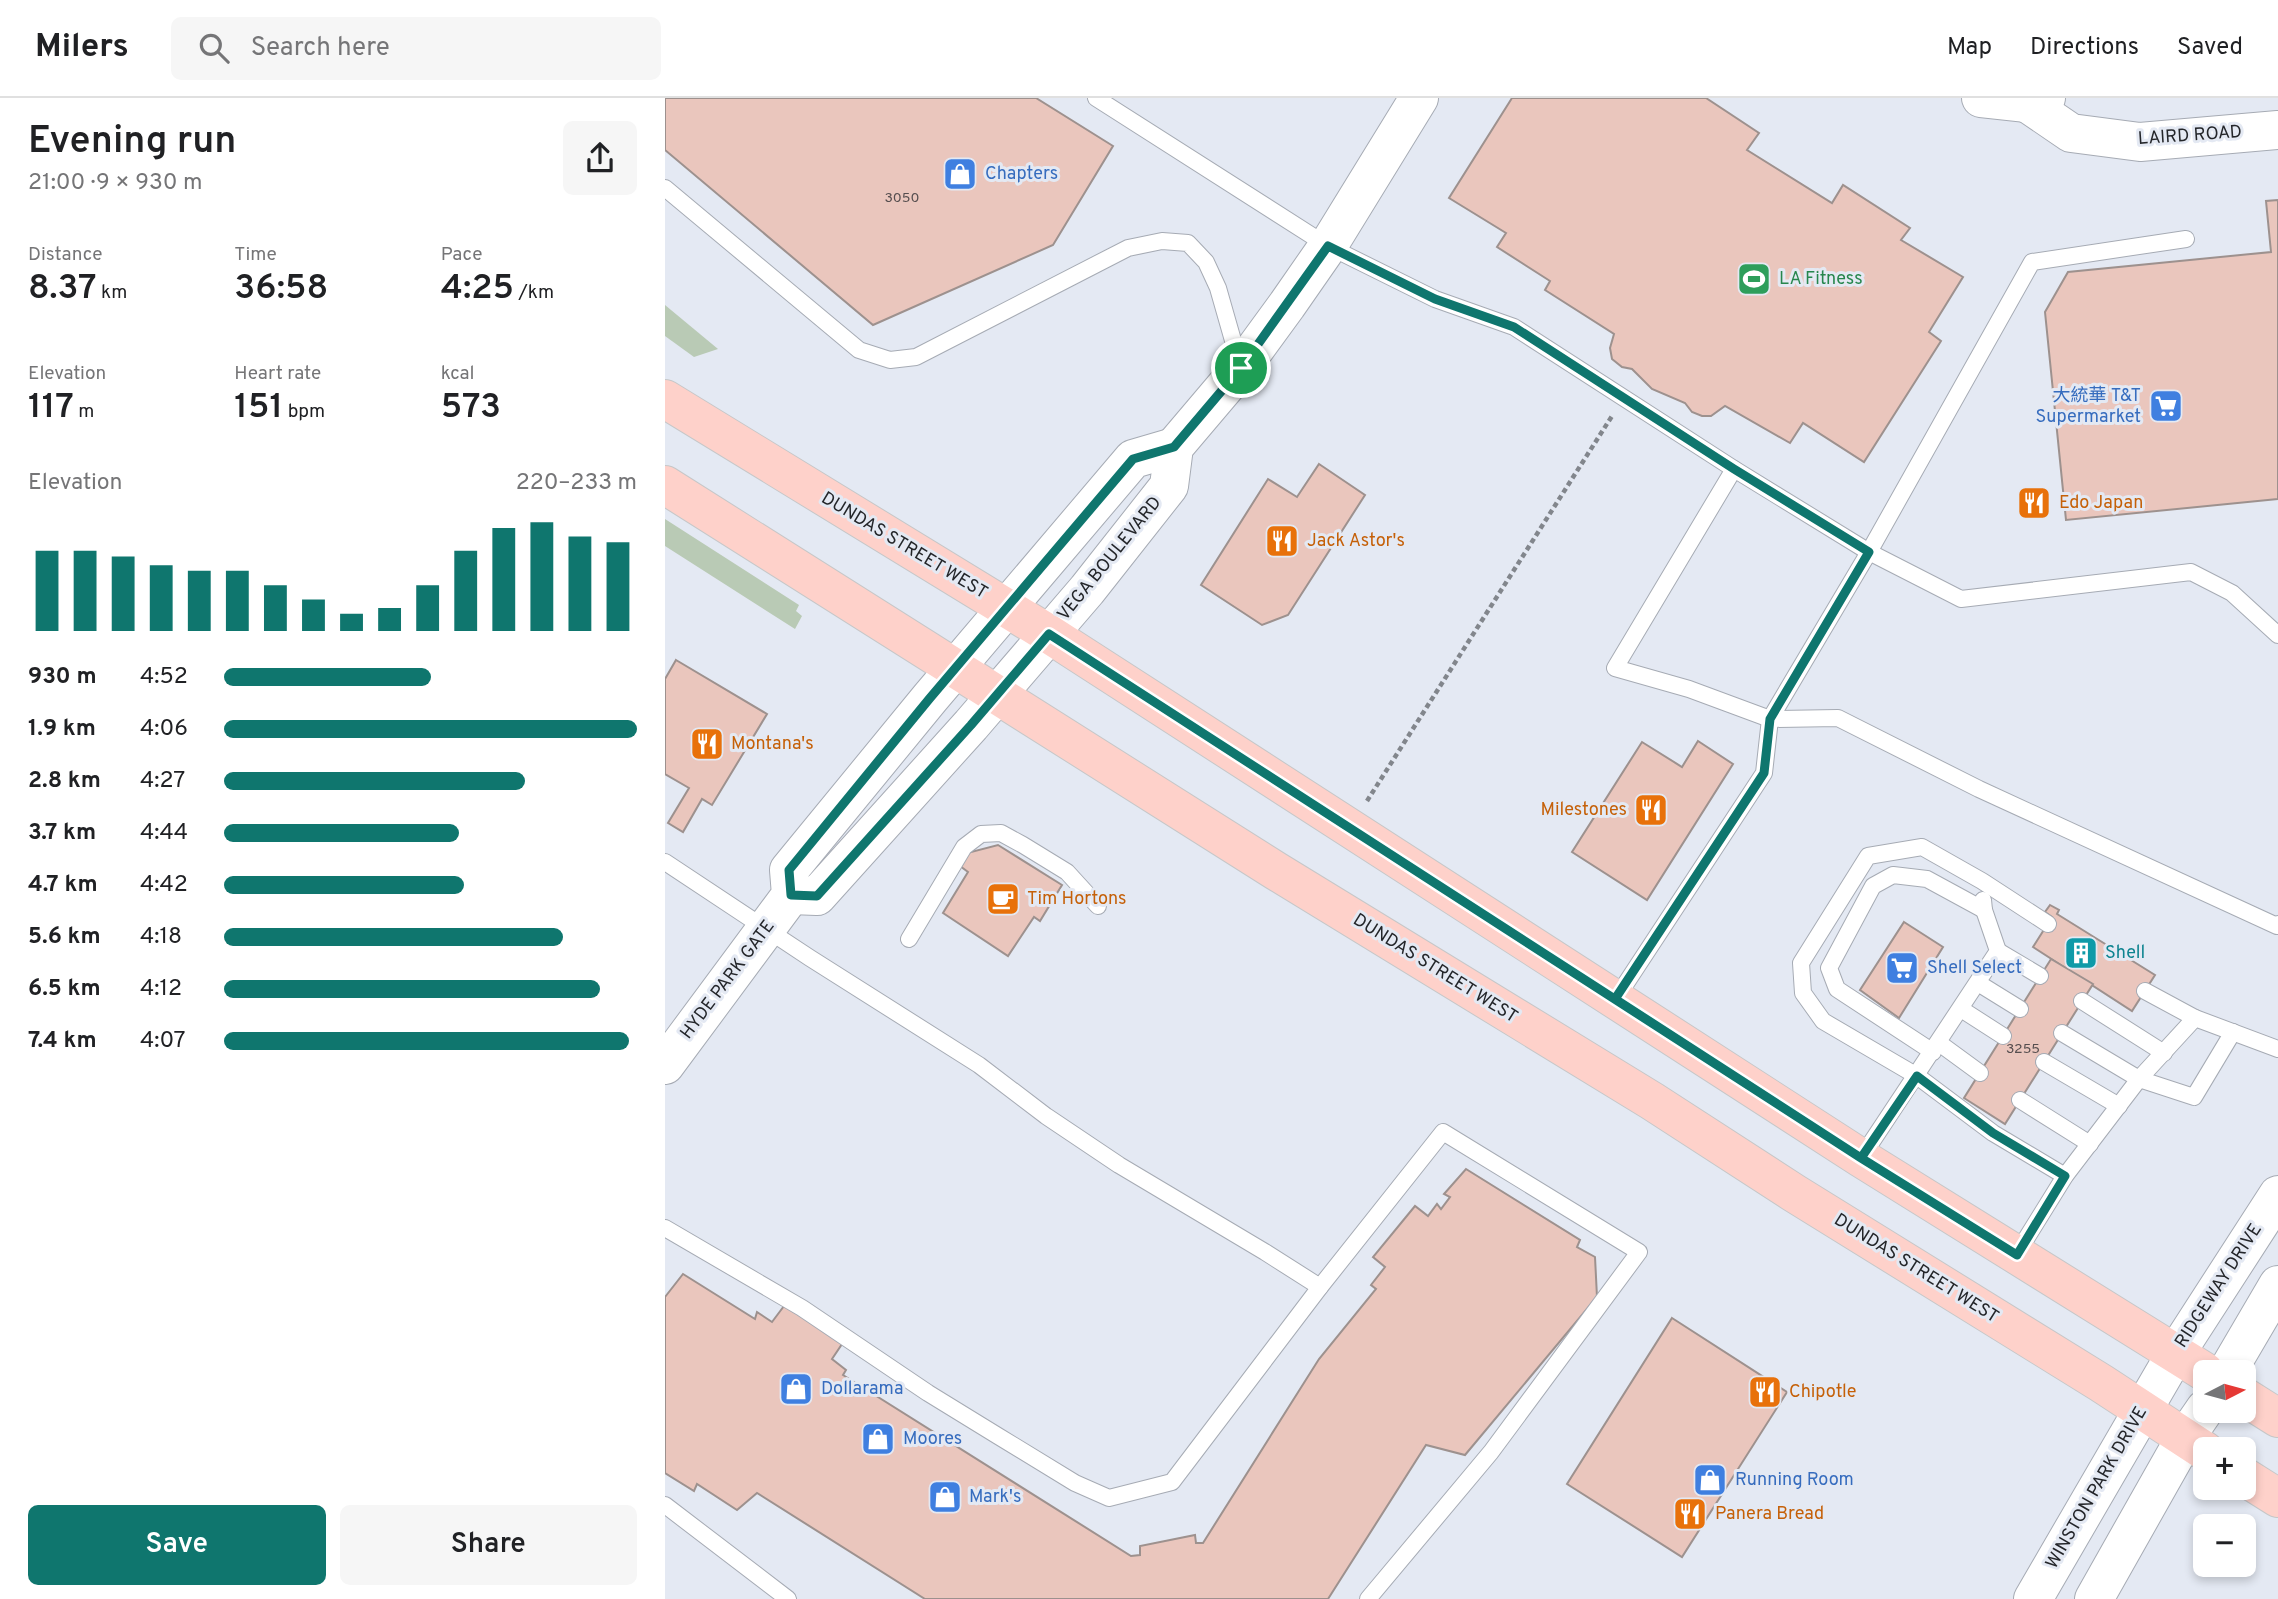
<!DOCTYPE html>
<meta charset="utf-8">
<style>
:root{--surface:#fff;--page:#f6f6f6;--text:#202124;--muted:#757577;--line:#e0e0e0;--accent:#0f766e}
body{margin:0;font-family:Overpass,"Noto Sans SC",sans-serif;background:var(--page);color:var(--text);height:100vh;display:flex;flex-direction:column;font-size:26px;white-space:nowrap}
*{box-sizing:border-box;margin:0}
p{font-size:23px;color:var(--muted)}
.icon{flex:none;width:38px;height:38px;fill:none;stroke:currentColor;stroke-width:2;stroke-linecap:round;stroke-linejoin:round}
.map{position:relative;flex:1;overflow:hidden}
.panel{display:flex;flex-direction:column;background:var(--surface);width:665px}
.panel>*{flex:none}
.needle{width:46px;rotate:84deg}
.buttons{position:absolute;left:1528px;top:1262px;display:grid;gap:14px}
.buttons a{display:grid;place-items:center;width:63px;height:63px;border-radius:10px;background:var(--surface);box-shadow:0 4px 10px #0003;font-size:35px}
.pin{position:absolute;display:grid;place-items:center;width:60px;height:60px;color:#fff;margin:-30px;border:4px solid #fff;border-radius:50%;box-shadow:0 2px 7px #0007}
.round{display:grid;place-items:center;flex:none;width:74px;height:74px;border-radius:10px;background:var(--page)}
.summary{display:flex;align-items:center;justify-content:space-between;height:119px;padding:0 28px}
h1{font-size:38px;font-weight:600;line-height:52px}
.metrics{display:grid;grid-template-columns:repeat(3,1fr);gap:10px;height:119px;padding:7px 28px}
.metrics div{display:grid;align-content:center}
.metrics b{font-size:35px;font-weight:600}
.metrics small{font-size:19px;font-weight:400}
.metrics p{font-size:19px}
.chart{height:196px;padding:14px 28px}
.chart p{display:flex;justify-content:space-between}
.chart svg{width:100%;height:126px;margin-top:7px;stroke:var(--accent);stroke-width:6}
.cta{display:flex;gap:14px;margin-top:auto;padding:14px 28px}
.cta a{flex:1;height:80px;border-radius:10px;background:var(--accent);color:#fff;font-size:28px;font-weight:600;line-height:80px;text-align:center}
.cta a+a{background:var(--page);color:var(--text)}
ul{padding:0 28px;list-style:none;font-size:23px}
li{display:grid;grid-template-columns:112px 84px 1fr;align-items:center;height:52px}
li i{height:18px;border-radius:9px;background:var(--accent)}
header{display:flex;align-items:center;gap:42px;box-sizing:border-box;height:98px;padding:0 35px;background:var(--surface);border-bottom:2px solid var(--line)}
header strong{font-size:33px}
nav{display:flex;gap:38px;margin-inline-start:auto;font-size:24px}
.search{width:490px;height:63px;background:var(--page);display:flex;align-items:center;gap:18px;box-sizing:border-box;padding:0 24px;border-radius:10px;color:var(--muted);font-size:26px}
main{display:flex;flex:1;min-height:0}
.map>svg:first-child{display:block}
.green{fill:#b9cab5}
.building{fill:#eac6bd;stroke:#9d918e;stroke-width:2}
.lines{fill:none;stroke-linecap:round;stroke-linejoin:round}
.service-casing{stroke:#a6abb4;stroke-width:18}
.tertiary-casing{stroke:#a6abb4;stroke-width:40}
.primary-casing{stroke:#c6c7c8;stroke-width:40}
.path{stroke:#82868c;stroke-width:4.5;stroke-dasharray:5 3.5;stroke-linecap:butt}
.service{stroke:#fff;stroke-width:16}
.tertiary{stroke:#fff;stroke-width:38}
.primary{stroke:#fed1ca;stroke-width:38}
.route-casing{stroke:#fff;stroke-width:14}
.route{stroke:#0f766e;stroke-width:9}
.labels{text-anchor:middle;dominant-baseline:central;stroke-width:6;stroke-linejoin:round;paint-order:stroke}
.number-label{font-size:14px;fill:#564e4f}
.street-label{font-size:18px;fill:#24262a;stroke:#e4e9f3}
.shop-label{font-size:18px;fill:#366cbe;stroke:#e4e9f3;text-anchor:start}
.leisure-label{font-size:18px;fill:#27864d;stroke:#e4e9f3;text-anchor:start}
.food-label{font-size:18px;fill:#c56008;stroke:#e4e9f3;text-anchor:start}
.culture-label{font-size:18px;fill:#0d838f;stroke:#e4e9f3;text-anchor:start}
</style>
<header>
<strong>Milers</strong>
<div class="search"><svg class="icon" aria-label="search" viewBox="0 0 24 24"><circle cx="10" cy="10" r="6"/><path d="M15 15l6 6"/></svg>Search here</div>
<nav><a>Map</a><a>Directions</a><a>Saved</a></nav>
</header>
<main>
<section class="panel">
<div class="summary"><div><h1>Evening run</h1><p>21:00 · 9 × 930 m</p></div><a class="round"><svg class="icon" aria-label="share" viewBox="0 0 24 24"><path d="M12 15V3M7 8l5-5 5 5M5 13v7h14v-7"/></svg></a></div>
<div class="metrics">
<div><p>Distance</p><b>8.37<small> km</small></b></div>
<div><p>Time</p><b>36:58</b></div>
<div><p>Pace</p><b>4:25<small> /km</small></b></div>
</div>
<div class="metrics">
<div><p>Elevation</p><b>117<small> m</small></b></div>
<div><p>Heart rate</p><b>151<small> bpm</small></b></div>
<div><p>kcal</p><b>573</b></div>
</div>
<div class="chart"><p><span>Elevation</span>220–233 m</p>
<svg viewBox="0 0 160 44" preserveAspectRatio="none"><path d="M5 44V16M15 44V16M25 44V18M35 44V21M45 44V23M55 44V23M65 44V28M75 44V33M85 44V38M95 44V36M105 44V28M115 44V16M125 44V8M135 44V6M145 44V11M155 44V13"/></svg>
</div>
<ul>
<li><b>930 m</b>4:52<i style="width:50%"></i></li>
<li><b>1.9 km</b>4:06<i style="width:100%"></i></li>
<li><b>2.8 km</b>4:27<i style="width:73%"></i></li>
<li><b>3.7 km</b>4:44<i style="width:57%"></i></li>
<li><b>4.7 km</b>4:42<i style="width:58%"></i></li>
<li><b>5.6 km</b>4:18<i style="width:82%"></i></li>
<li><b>6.5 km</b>4:12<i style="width:91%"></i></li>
<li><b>7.4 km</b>4:07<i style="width:98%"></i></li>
</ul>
<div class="cta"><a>Save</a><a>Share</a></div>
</section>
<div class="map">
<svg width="1613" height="1501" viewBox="0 0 1613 1501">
<rect width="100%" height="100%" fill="#e4e9f3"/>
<g class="green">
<path d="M0,207L53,251L29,259L0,238Z"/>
<path d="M0,421L134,507L131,513L137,518L130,531L0,448Z"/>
</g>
<g class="building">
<path d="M0,0H371L448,48L388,147L208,227L0,52Z"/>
<path d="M847,0H1041L1094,35L1082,52L1167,105L1178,87L1245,130L1236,142L1298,179L1264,234L1276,243L1199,364L1138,325L1125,345L1060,308L1046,318H1037L1027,314L1020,305L987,291L967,271L957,269L947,261L945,250L949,236L880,192L885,183L832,149L841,135L784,100Z"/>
<path d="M1613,102V401L1401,422L1380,214L1403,174L1606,154L1601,103Z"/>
<path d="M654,366L700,397L623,517L597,527L536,487L603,381L632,399Z"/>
<path d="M11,562L102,616L47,707L37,701L18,734L3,725L24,690L0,676V581Z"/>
<path d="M1033,643L1068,666L982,802L907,754L977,644L1017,669Z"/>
<path d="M333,747L397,787L375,823L369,819L343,858L278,815L303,774L295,768L302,755Z"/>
<path d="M1385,807L1394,812L1392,816L1490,877L1467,913L1368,849L1387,819L1380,814Z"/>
<path d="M1239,824L1278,849L1234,920L1195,892Z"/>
<path d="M1386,861L1428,886L1340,1026L1299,1000Z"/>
<path d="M801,1071L915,1142L912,1149L930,1159L932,1199L800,1357L761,1347L663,1501H260L92,1395L72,1412L32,1386L29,1393L0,1375V1199L18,1176L90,1221L92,1214L107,1224L119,1208L179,1243L167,1261L181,1272L178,1277L466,1458L475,1457V1448L530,1437L531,1445H538L654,1261L711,1191L706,1187L720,1169L708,1159L750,1108L763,1118L772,1106L776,1111L785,1099L779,1096Z"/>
<path d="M1007,1220L1122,1294L1017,1459L902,1386Z"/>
</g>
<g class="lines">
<defs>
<g id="service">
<path d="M431,0L663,148L770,201L849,229L1069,371L1204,454L1296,501L1526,474L1567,495L1613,537"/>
<path d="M0,90L194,252L225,262L251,259L463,150L497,143L523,145L541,164L553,190L575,267"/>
<path d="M1069,371L950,570L1024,591L1105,621L1173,620L1314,691L1612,828L1613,826"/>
<path d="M0,764L145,860L314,967L381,1018L454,1067L600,1154L655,1189"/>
<path d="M1383,826L1317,783L1257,749L1203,758L1136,865L1138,895L1158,923L1252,978L1328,1035L1400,1078"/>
<path d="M244,841L299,749L316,736L336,735L358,747L402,774L433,808"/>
<path d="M1333,853L1375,878"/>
<path d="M1313,885L1355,911"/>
<path d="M1480,893L1530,920"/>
<path d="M950,902L1099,675L1105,621L1204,454L1367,164L1521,141"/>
<path d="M1417,903L1499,955"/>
<path d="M1296,911L1338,938"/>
<path d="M1397,935L1474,981L1529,999L1568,934"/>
<path d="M1274,945L1315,975"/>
<path d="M1268,954L1172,891L1164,870L1208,788L1228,777L1262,781L1319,812"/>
<path d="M1379,964L1454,1008"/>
<path d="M1355,1002L1425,1046"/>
<path d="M1196,1060L1333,853L1319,812L1318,802"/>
<path d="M0,1130L137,1210L263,1295L333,1338L410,1385L444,1400L507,1384L655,1189L778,1034L974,1154L826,1354L703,1501"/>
<path d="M1351,1157L1400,1078L1474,981L1530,920L1613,951"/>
<path d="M0,1407L123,1501"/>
</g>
<g id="tertiary">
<path d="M1316,0L1362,5L1381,0"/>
<path d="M1362,5L1406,35L1475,44L1613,32"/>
<path d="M126,797L152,798L306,627L422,492L504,388L509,349L576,270L622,207L663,148L754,0"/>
<path d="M0,967L126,797L124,772L265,600L468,361L509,349"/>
<path d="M1562,1274L1613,1187"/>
<path d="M1368,1501L1511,1255L1613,1097"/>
<path d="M1429,1501L1520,1340L1540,1311"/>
</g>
<g id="primary">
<path d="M0,301L384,536L1196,1060L1540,1274"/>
<path d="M0,387L611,773L987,1003L1129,1095L1436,1285L1540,1353"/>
<path d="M1578,1298L1613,1320"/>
<path d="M1578,1378L1613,1400"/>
</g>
</defs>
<use href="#service" class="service-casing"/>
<use href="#tertiary" class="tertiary-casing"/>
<use href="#primary" class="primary-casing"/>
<path class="path" d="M702,703L947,318"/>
<use href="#service" class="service"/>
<use href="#tertiary" class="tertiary"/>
<use href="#primary" class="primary"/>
</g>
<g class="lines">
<defs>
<path id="route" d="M576,270L509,349L468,361L265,600L124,772L126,797L152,798L306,627L384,536L1196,1060L1352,1157L1400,1078L1328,1035L1252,978L1196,1060L950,901L1099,675L1105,621L1204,454L1069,371L849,229L770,201L663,148L576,270"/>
</defs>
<use href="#route" class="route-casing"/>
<use href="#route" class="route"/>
</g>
<defs>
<symbol id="shop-square" viewBox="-11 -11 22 22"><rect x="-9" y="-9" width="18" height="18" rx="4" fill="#3f7fe0" stroke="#e4e9f3"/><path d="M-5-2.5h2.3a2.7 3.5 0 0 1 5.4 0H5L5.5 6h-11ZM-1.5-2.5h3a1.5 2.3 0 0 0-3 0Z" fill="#fff"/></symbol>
<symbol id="stadium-square" viewBox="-11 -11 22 22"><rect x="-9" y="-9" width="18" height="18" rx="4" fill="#2e9e5b" stroke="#e4e9f3"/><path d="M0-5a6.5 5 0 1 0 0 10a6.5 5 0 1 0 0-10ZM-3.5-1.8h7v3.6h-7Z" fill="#fff"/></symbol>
<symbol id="supermarket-square" viewBox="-11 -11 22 22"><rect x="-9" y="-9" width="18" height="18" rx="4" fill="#3f7fe0" stroke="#e4e9f3"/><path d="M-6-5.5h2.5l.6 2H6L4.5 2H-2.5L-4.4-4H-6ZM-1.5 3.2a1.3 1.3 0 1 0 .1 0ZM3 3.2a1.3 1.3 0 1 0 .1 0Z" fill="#fff"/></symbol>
<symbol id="restaurant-square" viewBox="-11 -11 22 22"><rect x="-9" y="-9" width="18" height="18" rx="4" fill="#e8710a" stroke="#e4e9f3"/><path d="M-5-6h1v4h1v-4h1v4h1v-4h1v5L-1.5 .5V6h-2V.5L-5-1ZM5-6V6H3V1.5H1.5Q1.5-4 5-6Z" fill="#fff"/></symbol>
<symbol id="cafe-square" viewBox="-11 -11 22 22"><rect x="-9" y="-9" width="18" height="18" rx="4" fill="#e8710a" stroke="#e4e9f3"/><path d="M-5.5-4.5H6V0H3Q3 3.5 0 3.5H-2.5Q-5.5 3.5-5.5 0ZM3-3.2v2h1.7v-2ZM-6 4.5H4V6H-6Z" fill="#fff"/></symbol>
<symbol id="building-square" viewBox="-11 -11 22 22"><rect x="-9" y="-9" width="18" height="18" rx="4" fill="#0f9aa8" stroke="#e4e9f3"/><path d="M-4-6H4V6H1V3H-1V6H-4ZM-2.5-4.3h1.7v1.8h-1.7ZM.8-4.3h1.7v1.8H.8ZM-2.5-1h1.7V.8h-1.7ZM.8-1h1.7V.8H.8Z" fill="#fff"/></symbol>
</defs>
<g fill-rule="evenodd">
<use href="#shop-square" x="276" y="57" width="38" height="38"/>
<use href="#stadium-square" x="1070" y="162" width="38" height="38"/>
<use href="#supermarket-square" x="1482" y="289" width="38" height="38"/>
<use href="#restaurant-square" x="1350" y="386" width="38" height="38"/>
<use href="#restaurant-square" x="598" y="424" width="38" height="38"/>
<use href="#restaurant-square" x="23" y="627" width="38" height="38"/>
<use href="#restaurant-square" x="967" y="693" width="38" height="38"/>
<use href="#cafe-square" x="319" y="782" width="38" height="38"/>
<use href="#building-square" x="1397" y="836" width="38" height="38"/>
<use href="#supermarket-square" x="1218" y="851" width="38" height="38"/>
<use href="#shop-square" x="112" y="1272" width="38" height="38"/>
<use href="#restaurant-square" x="1081" y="1275" width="38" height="38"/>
<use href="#shop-square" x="194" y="1322" width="38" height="38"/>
<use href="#shop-square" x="1026" y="1363" width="38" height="38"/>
<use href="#shop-square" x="261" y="1380" width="38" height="38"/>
<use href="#restaurant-square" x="1006" y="1397" width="38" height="38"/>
</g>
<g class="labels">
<g class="number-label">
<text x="237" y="100">3050</text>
<text x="1358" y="951">3255</text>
</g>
<g class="street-label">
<text transform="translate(1525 38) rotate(-4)">LAIRD ROAD</text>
<text transform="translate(239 448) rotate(31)">DUNDAS STREET WEST</text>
<text transform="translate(445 461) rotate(-51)">VEGA BOULEVARD</text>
<text transform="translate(770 871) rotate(32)">DUNDAS STREET WEST</text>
<text transform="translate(63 882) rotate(-53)">HYDE PARK GATE</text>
<text transform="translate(1251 1171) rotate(32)">DUNDAS STREET WEST</text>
<text transform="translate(1554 1188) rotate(-57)">RIDGEWAY DRIVE</text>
<text transform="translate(1432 1390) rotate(-60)">WINSTON PARK DRIVE</text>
</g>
<g class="shop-label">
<text x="320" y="76">Chapters</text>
<text x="1476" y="298" text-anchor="end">大統華 T&amp;T<tspan x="1476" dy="21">Supermarket</tspan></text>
<text x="1262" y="870">Shell Select</text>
<text x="156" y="1291">Dollarama</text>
<text x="238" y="1341">Moores</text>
<text x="1070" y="1382">Running Room</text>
<text x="304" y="1399">Mark's</text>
</g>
<g class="leisure-label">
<text x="1114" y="181">LA Fitness</text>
</g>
<g class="food-label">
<text x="1394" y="405">Edo Japan</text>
<text x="642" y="443">Jack Astor's</text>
<text x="66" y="646">Montana's</text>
<text x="962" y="712" text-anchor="end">Milestones</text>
<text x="362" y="801">Tim Hortons</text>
<text x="1124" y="1294">Chipotle</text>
<text x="1050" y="1416">Panera Bread</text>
</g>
<g class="culture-label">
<text x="1440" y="855">Shell</text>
</g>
</g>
</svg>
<div class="buttons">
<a><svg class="needle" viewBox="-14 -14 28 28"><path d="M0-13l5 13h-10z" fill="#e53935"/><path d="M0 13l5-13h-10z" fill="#757577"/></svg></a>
<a>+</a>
<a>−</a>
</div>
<div class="pin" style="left:576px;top:270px;background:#1e9e55"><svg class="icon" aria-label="arrive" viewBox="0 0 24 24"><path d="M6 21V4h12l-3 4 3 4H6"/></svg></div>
</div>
</main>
